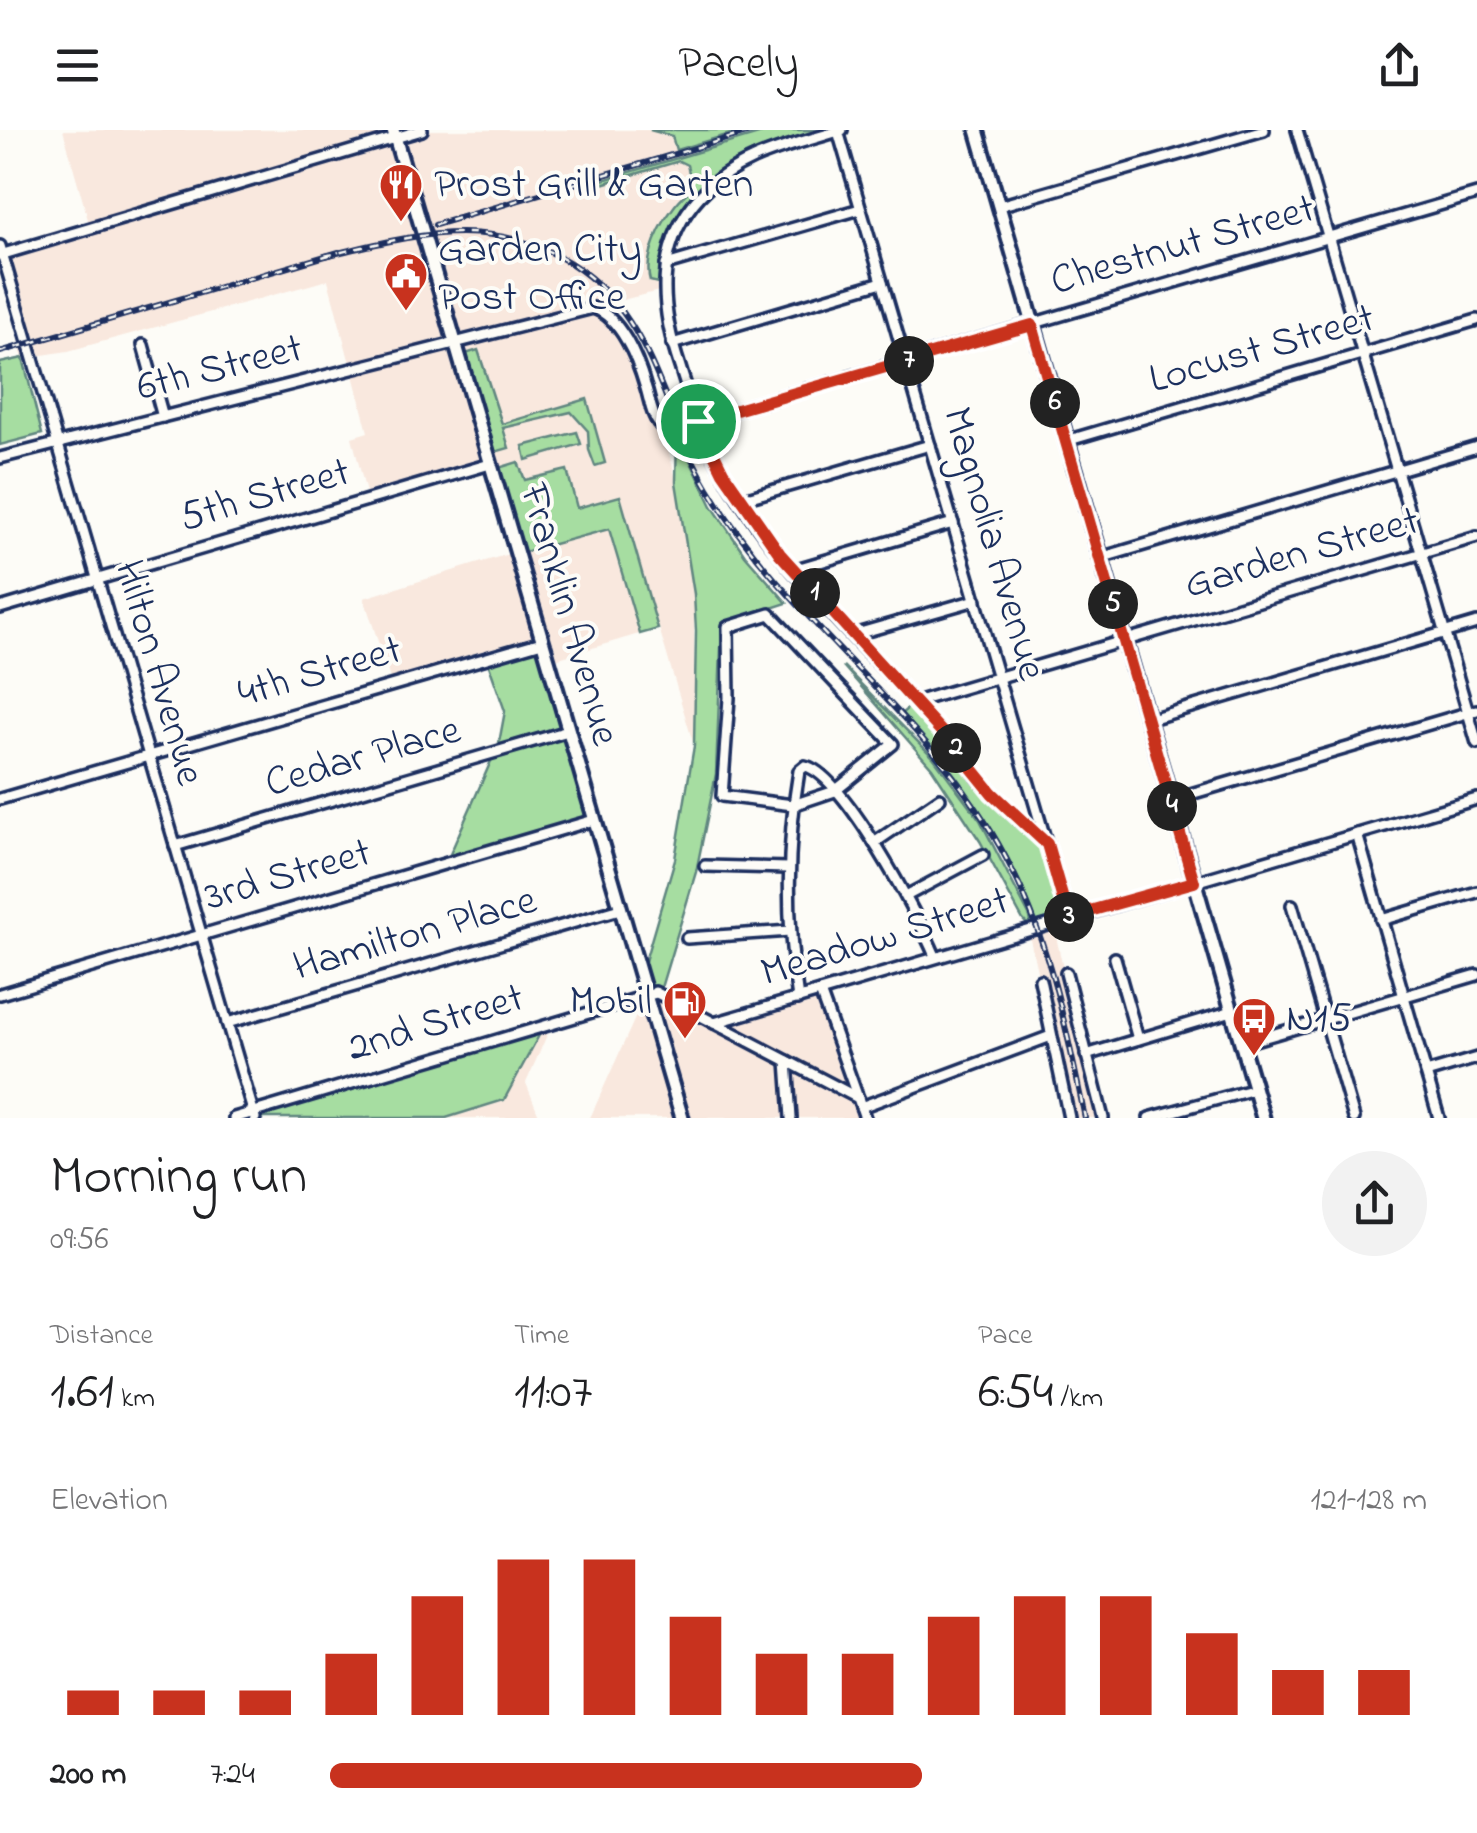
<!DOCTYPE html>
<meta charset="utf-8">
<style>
:root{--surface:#fff;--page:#f2f2f2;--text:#202124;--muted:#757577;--accent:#c8321e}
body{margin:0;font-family:"Indie Flower",sans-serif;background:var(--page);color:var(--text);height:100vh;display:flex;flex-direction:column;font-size:38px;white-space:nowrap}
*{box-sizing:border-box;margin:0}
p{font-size:32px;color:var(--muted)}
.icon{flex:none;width:55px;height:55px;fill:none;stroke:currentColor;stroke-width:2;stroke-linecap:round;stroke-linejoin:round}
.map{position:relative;height:988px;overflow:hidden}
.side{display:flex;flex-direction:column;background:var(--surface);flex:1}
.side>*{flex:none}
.pin{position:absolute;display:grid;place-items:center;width:85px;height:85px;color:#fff;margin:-42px;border:5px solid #fff;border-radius:50%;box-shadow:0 2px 10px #0007}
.km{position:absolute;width:50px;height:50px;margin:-25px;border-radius:50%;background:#222;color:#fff;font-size:28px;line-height:50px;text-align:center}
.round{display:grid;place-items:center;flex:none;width:105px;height:105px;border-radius:52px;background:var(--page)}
.headline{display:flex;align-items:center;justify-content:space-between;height:170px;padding:0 50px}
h1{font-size:55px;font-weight:600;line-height:75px}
.figures{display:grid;grid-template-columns:repeat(3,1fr);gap:15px;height:170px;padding:10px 50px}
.figures div{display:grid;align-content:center}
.figures b{font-size:50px;font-weight:600}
.figures small{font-size:28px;font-weight:400}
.figures p{font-size:28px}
.chart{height:280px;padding:20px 50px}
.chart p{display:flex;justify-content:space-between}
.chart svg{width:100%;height:180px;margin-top:10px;stroke:var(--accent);stroke-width:6}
ul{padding:0 50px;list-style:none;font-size:32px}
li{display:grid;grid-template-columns:160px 120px 1fr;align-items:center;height:75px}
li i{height:25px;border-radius:12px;background:var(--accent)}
header{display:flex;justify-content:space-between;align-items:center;height:130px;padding:0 50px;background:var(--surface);font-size:45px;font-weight:600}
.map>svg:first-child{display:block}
.built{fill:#f9e8de}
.green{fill:#a6dda1;stroke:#608680;stroke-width:2.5}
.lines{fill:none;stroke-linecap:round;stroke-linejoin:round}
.minor-casing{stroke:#1b2f5e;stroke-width:16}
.major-casing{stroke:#1b2f5e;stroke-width:19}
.minor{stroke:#fdfcf7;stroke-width:9}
.major{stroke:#fdfcf7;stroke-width:11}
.rail-casing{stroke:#1b2f5e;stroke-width:6}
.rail{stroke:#fdfcf7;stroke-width:2.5;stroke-dasharray:8;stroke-linecap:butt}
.route-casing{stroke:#fff;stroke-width:20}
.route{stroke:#c8321e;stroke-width:12}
.labels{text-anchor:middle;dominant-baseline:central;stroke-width:8;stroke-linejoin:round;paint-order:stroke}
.poi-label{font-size:42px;fill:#1b2f5e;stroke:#fdfcf7;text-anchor:start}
.street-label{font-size:42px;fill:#1b2f5e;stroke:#fdfcf7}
</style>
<header><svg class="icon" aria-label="menu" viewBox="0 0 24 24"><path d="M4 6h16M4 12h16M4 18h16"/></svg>Pacely<svg class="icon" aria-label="share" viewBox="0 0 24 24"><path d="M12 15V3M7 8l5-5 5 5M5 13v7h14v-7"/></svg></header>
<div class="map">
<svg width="1477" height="988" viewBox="0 0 1477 988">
<rect width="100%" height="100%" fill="#fdfcf7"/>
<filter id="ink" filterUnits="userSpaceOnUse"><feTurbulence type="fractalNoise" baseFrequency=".01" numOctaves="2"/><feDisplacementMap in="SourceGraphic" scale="20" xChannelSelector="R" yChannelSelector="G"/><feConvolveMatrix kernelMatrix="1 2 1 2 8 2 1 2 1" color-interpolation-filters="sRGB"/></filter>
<g filter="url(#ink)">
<g class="built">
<path d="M63,0H687L703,63L682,90L663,160L610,173L630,205L650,252L677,353L694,464V616L659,498L549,531L543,511L392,555L364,468L515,422L489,336L368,371L352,307L368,302L328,150L68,221L23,228L18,214L28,211L2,124L90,97Z"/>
<path d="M1053,793L1077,900L1103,988H1069L1028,800Z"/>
<path d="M821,854L870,988H590L645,866L660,861L716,887Z"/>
<path d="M551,896L526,953L540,988H446L504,970L543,898Z"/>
</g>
<g class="green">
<path d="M650,0H744L676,20L672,6Z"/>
<path d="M772,0H848L744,32L688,80L663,148L658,153L650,151C642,123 669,74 693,58L687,35L679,31L599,55L596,52Z"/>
<path d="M478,220L502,294L587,269L605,333L595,336L589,320L588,301L571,282L503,298L509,318L488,324L459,226Z"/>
<path d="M23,228L42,304L0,315V233Z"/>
<path d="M577,302L581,314L526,330L523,316Z"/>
<path d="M677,303L712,376L745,425L787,473L722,494L716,644L696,742L660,861L648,865L641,845L675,729L694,616L696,501L694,464L676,352Z"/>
<path d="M518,332L525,350L567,340L577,378L620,366L658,499L640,504L609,399L517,424L492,340Z"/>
<path d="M543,510L596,689L447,731L499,613L505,581L486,527Z"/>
<path d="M843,536L933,627L980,690L1030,787L1032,799L1023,790L980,711L932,638Z"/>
<path d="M915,572L992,663L1042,709L1068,788L1039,797C1008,716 963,645 901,584Z"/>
<path d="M543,898L504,970L446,988H257L255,982Z"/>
</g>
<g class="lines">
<defs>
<g id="minor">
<path d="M842,0C791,16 738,25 700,66C654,116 660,178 680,237C689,266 698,295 712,322C759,417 841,493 912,569C940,599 964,632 991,662C1008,681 1028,697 1047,714"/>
<path d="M1297,0L1477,613"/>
<path d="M838,1L1068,787"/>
<path d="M999,76L1264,0"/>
<path d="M0,116L255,988"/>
<path d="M0,125L422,0"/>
<path d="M666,135L860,79"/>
<path d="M672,214L882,152"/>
<path d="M143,215L163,287"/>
<path d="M1066,311L1477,190"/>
<path d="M0,328L593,178C620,186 638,230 645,255C650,269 651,288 663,298L671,299L1477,64"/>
<path d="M740,370L930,315"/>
<path d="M1100,428L1477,317"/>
<path d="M793,440L953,393"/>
<path d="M0,478L490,334"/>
<path d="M770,484L893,614L835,661L793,675L722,666L729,568L728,497Z"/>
<path d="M853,505L976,470"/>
<path d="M915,572L1477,407"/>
<path d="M1147,590L1477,493"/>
<path d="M0,669L542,512"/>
<path d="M1170,670L1477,580"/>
<path d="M1357,704L1439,988"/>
<path d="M874,713L940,668"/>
<path d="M175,716L568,601"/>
<path d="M705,736L788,738"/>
<path d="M906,766L983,725"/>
<path d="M1292,775L1354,988"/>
<path d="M1381,790L1477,762"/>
<path d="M687,808L790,801"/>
<path d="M1115,828L1138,909"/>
<path d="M1066,843L1103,988"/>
<path d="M1040,850L1069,988"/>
<path d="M655,862L858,968L865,988"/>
<path d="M820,862L858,968"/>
<path d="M0,864L594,690"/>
<path d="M798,869C786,791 786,718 799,641L805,636C843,643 919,788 935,826"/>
<path d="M227,893L620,779"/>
<path d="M714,893L1477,669"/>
<path d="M1241,914L1477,845"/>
<path d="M1086,925L1232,881"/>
<path d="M787,931L791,988"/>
<path d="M1426,943L1477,928"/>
<path d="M861,977L1051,906"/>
<path d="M234,988L656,863"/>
<path d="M1149,988L1255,959"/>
</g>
<g id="major">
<path d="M393,0L682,988"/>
<path d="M977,0L1263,988"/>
</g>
</defs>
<use href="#minor" class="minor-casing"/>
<use href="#major" class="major-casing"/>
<use href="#minor" class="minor"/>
<use href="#major" class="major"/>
<defs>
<g id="rail">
<path d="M435,95L756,0"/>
<path d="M325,126C404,107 484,85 560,127C654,178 658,275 708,358C790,495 932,586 1006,728C1050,810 1066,898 1085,988"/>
<path d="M0,222L339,122"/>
</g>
</defs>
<use href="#rail" class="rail-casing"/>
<use href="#rail" class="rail"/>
</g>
</g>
<g class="lines" filter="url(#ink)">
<defs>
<path id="route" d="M1032,195L1194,752L1068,787L1047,714L992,663L949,610L780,424L723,342L698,291Z"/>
</defs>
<use href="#route" class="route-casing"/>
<use href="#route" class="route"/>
</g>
<defs>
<symbol id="restaurant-pin" viewBox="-11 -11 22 30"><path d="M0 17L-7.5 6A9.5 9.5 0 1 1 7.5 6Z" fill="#c8321e" stroke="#fdfcf7"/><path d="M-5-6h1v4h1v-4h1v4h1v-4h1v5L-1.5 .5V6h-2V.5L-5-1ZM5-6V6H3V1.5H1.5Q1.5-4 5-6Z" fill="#fff"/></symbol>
<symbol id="civic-pin" viewBox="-11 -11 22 30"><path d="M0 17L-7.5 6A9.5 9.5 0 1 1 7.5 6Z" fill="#c8321e" stroke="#fdfcf7"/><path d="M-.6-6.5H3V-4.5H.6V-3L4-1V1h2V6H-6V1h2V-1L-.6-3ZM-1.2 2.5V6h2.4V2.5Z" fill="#fff"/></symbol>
<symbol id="fuel-pin" viewBox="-11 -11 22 30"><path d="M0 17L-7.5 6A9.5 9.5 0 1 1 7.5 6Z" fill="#c8321e" stroke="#fdfcf7"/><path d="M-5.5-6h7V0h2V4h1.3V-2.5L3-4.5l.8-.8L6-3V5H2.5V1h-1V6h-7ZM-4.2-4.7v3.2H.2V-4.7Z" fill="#fff"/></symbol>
<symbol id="bus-pin" viewBox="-11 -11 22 30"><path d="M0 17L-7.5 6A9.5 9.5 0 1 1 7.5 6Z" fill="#c8321e" stroke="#fdfcf7"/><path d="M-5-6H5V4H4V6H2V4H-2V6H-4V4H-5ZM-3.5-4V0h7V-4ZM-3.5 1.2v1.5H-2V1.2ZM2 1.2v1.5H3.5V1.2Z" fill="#fff"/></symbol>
</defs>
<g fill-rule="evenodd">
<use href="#restaurant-pin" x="376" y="30" width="50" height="68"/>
<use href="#civic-pin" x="381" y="119" width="50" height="68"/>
<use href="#fuel-pin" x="660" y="847" width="50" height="68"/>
<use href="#bus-pin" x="1229" y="864" width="50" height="68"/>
</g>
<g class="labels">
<g class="poi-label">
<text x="434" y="55">Prost Grill &amp; Garten</text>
<text x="438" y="120">Garden City<tspan x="438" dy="48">Post Office</tspan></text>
<text x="652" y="872" text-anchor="end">Mobil</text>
<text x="1286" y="889">N15</text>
</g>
<g class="street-label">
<text transform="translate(1183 116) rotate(-16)">Chestnut Street</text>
<text transform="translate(1262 220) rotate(-16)">Locust Street</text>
<text transform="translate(220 239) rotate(-14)">6th Street</text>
<text transform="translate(265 366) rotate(-16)">5th Street</text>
<text transform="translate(993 414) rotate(74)">Magnolia Avenue</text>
<text transform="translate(1302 424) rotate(-16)">Garden Street</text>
<text transform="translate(568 485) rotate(74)">Franklin Avenue</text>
<text transform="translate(158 543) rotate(74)">Hilton Avenue</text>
<text transform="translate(320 543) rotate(-16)">4th Street</text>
<text transform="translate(363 628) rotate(-16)">Cedar Place</text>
<text transform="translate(288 746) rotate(-16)">3rd Street</text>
<text transform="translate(415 805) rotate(-16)">Hamilton Place</text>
<text transform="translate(885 808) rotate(-17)">Meadow Street</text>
<text transform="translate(436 894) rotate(-17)">2nd Street</text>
</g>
</g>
</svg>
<div class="pin" style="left:698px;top:291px;background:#1e9e55"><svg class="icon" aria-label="arrive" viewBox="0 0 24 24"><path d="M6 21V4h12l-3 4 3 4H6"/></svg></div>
<b class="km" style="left:815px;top:463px">1</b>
<b class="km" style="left:956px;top:618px">2</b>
<b class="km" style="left:1069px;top:787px">3</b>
<b class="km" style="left:1172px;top:676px">4</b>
<b class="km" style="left:1113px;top:474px">5</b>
<b class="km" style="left:1055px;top:273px">6</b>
<b class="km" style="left:909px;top:231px">7</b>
</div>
<section class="side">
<div class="headline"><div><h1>Morning run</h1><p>09:56</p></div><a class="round"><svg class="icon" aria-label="share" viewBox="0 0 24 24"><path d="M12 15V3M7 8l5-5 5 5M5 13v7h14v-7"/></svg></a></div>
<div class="figures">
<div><p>Distance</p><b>1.61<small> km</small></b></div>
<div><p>Time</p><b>11:07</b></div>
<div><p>Pace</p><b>6:54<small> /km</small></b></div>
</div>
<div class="chart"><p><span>Elevation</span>121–128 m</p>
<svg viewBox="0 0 160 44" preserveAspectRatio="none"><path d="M5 44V38M15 44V38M25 44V38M35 44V29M45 44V15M55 44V6M65 44V6M75 44V20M85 44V29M95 44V29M105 44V20M115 44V15M125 44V15M135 44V24M145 44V33M155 44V33"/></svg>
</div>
<ul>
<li><b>200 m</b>7:24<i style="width:54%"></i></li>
</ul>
</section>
